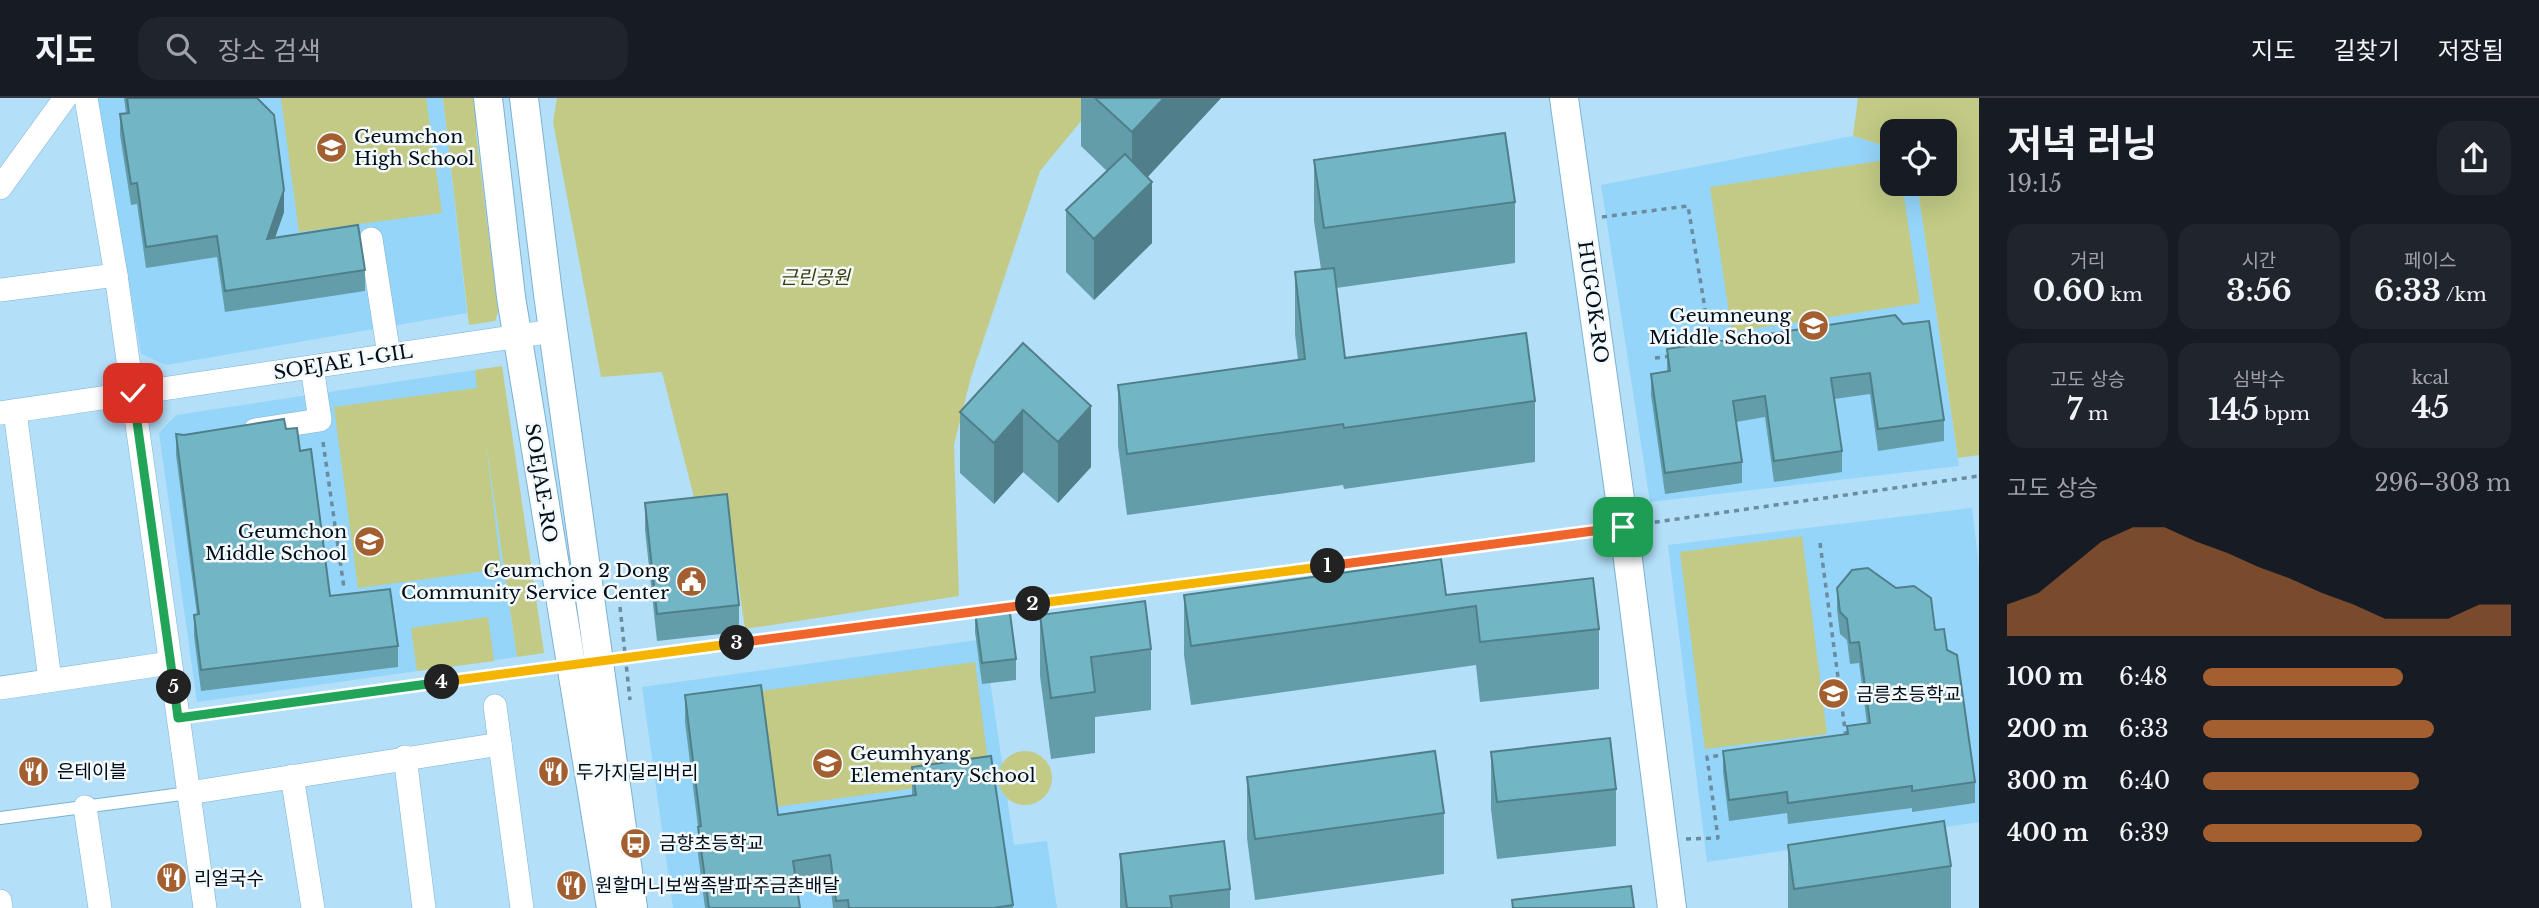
<!DOCTYPE html>
<html lang="ko">
<meta charset="utf-8">
<style>
:root{--surface:#171b24;--page:#20242c;--text:#f1f3f6;--muted:#9ea1a6;--line:#363941;--accent:#a35f2f}
body{margin:0;font-family:"Libre Baskerville","Noto Sans KR",serif;background:var(--page);color:var(--text);height:100vh;display:flex;flex-direction:column;font-size:26px;white-space:nowrap}
*{box-sizing:border-box;margin:0}
p{font-size:23px;color:var(--muted)}
.icon{flex:none;width:38px;height:38px;fill:none;stroke:currentColor;stroke-width:2;stroke-linecap:round;stroke-linejoin:round}
.map{position:relative;flex:1;overflow:hidden}
.panel{display:flex;flex-direction:column;background:var(--surface);width:560px}
.panel>*{flex:none}
.controls{position:absolute;left:1880px;top:21px;display:grid;gap:14px}
.controls a{display:grid;place-items:center;width:77px;height:77px;border-radius:14px;background:var(--surface);box-shadow:0 7px 28px #0002;font-size:35px}
.pin{position:absolute;display:grid;place-items:center;width:60px;height:60px;color:#fff;margin:-30px;border-radius:14px;box-shadow:0 4px 10px #0006}
.km{position:absolute;width:35px;height:35px;margin:-18px;border-radius:50%;background:#222;color:#fff;font-size:19px;line-height:35px;text-align:center}
.round{display:grid;place-items:center;flex:none;width:74px;height:74px;border-radius:21px;background:var(--page)}
.head{display:flex;align-items:center;justify-content:space-between;height:119px;padding:0 28px}
h1{font-size:38px;font-weight:700;line-height:52px}
.metrics{display:grid;grid-template-columns:repeat(3,1fr);gap:10px;height:119px;padding:7px 28px}
.metrics div{display:grid;align-content:center;border-radius:18px;background:var(--page);text-align:center}
.metrics b{font-size:30px;font-weight:700}
.metrics small{font-size:19px;font-weight:400}
.metrics p{font-size:19px}
.chart{height:196px;padding:14px 28px}
.chart p{display:flex;justify-content:space-between}
.chart svg{width:100%;height:126px;margin-top:7px;fill:var(--accent);opacity:.7}
ul{padding:0 28px;list-style:none;font-size:23px}
li{display:grid;grid-template-columns:112px 84px 1fr;align-items:center;height:52px}
li i{height:18px;border-radius:9px;background:var(--accent)}
header{display:flex;align-items:center;gap:42px;box-sizing:border-box;height:98px;padding:0 35px;background:var(--surface);border-bottom:2px solid var(--line)}
header strong{font-size:33px}
nav{display:flex;gap:38px;margin-inline-start:auto;font-size:24px}
.search{width:490px;height:63px;background:var(--page);display:flex;align-items:center;gap:18px;box-sizing:border-box;padding:0 24px;border-radius:21px;color:var(--muted);font-size:26px}
main{display:flex;flex:1;min-height:0}
.map>svg:first-child{display:block}
.built{fill:#95d5f9}
.green{fill:#c2ca85}
.lines{fill:none;stroke-linecap:round;stroke-linejoin:round}
.tertiary-tunnel{stroke:#98c0d7;stroke-width:28;stroke-dasharray:28 14;stroke-linecap:butt}
.service-casing{stroke:#7cb2d1;stroke-width:14}
.minor-casing{stroke:#7cb2d1;stroke-width:24}
.tertiary-casing{stroke:#7cb2d1;stroke-width:30}
.path{stroke:#6b8b9e;stroke-width:3.5;stroke-dasharray:5 5;stroke-linecap:butt}
.service{stroke:#fff;stroke-width:12}
.minor{stroke:#fff;stroke-width:23}
.tertiary{stroke:#fff;stroke-width:28}
.path-bridge{stroke:#6b8b9e;stroke-width:3.5;stroke-dasharray:5 5;stroke-linecap:butt}
.wall{fill:#629da9}
.shaded-wall{fill:#507f8a}
.building{fill:#72b6c5;stroke:#507f8a;stroke-width:2}
.split-1-casing{stroke:#fff;stroke-width:14}
.split-2-casing{stroke:#fff;stroke-width:14}
.split-3-casing{stroke:#fff;stroke-width:14}
.split-4-casing{stroke:#fff;stroke-width:14}
.split-5-casing{stroke:#fff;stroke-width:14}
.split-6-casing{stroke:#fff;stroke-width:14}
.split-1{stroke:#f0652b;stroke-width:9}
.split-2{stroke:#f5b400;stroke-width:9}
.split-3{stroke:#f0652b;stroke-width:9}
.split-4{stroke:#f5b400;stroke-width:9}
.split-5{stroke:#22a559;stroke-width:9}
.split-6{stroke:#22a559;stroke-width:9}
.labels{text-anchor:middle;dominant-baseline:central;stroke-width:5;stroke-linejoin:round;paint-order:stroke}
.poi-label{font-size:19px;fill:#000e19;stroke:#f4f9fc;text-anchor:start}
.park-label{font-size:19px;font-style:italic;fill:#393d05;stroke:#f4f9fc}
.street-label{font-size:19px;fill:#000e19;stroke:#f4f9fc}
</style>
<header>
<strong>지도</strong>
<div class="search"><svg class="icon" aria-label="search" viewBox="0 0 24 24"><circle cx="10" cy="10" r="6"/><path d="M15 15l6 6"/></svg>장소 검색</div>
<nav><a>지도</a><a>길찾기</a><a>저장됨</a></nav>
</header>
<main>
<div class="map">
<svg width="1979" height="810" viewBox="0 0 1979 810">
<rect width="100%" height="100%" fill="#b3dff8"/>
<g class="built">
<path d="M98,0H443L467,215L166,267L141,256Z"/>
<path d="M1853,38L1892,50V86H1917L1959,368L1650,404L1601,87Z"/>
<path d="M475,272L517,559L197,604L159,335L176,317Z"/>
<path d="M1972,410L1979,469V724L1707,764L1668,447Z"/>
<path d="M984,541L1014,747L1047,743L1057,810H673L642,589Z"/>
</g>
<g class="green">
<path d="M281,0H426L442,115L299,134Z"/>
<path d="M443,0H477L476,35L498,214L495,223L469,227Z"/>
<path d="M557,0H1100L1040,73L971,279L954,347L959,498L745,531L729,419H699L662,274L601,279L553,24Z"/>
<path d="M1858,0H1979V357L1958,360L1917,86H1944V33H1892V50L1853,38Z"/>
<path d="M1892,61V86H1902L1920,205L1732,234L1710,89Z"/>
<path d="M502,268L544,555L517,559L485,339L501,471L358,490L334,309L477,290L475,272Z"/>
<path d="M1802,438L1827,636L1705,651L1680,454Z"/>
<path d="M488,519L494,563L417,573L411,530Z"/>
<path d="M975,564L990,680L775,709L760,593Z"/>
<circle cx="1025" cy="680" r="27"/>
</g>
<g class="lines">
<path class="tertiary-tunnel" d="M1621,408L1627,454"/>
<defs>
<path id="service" d="M0,720L189,695"/>
<g id="minor">
<path d="M86,0L116,177L205,810"/>
<path d="M0,90L65,0"/>
<path d="M371,141L389,257"/>
<path d="M0,192L116,177"/>
<path d="M15,313L50,582"/>
<path d="M0,315L553,233"/>
<path d="M255,332L320,322L312,269"/>
<path d="M0,590L170,565"/>
<path d="M495,608L500,646"/>
<path d="M405,659L424,810"/>
<path d="M292,678L313,810"/>
<path d="M189,695L500,646L522,810"/>
<path d="M85,709L100,810"/>
<path d="M0,803L1,810"/>
</g>
<g id="tertiary">
<path d="M488,0L511,199L611,810"/>
<path d="M524,0L548,196L633,810"/>
<path d="M1564,0L1621,408"/>
<path d="M1627,454L1672,810"/>
</g>
</defs>
<use href="#service" class="service-casing"/>
<use href="#minor" class="minor-casing"/>
<use href="#tertiary" class="tertiary-casing"/>
<g class="path">
<path d="M1602,119L1688,108L1711,247"/>
<path d="M1655,260L1672,258"/>
<path d="M323,344L344,490"/>
<path d="M1635,427L1979,378"/>
<path d="M1820,445L1846,639"/>
<path d="M620,509L630,602"/>
<path d="M1007,510L1613,430"/>
<path d="M626,560L978,514"/>
<path d="M197,617L547,571"/>
<path d="M1686,741L1718,740L1707,659L1726,657"/>
</g>
<use href="#service" class="service"/>
<use href="#minor" class="minor"/>
<use href="#tertiary" class="tertiary"/>
<path class="path-bridge" d="M556,570L626,560"/>
</g>
<g class="wall">
<path d="M124,0H257L284,114L275,140L365,172V193L225,214L217,159L146,170L137,106L131,107L120,37V16L126,15Z"/>
<path d="M1081,0H1221L1147,79L1152,145L1094,202L1066,174V112L1107,73L1081,48Z"/>
<path d="M1314,62L1515,104V165L1336,190L1345,260L1535,303V364L1344,391L1343,387L1127,417L1118,348V287L1298,262L1295,236V174L1321,171L1314,123Z"/>
<path d="M1895,217L1944,322V343L1878,353L1870,296L1834,301L1842,353V374L1774,384L1765,319L1736,324L1742,364V385L1665,396L1651,297V276L1667,273V251Z"/>
<path d="M1023,245L1091,369L1058,405L1023,374L994,406L960,375V314Z"/>
<path d="M286,331L300,353L330,498L398,548V569L201,593L194,538V517H197L176,357V336L184,337Z"/>
<path d="M645,405L739,507V534L657,543L645,432Z"/>
<path d="M1837,490L1935,532L1947,552L1975,684V705L1912,714V710L1788,726L1787,715L1729,723L1723,674V653L1847,636V628L1867,626L1859,565L1850,566L1847,542L1840,536L1837,511Z"/>
<path d="M1184,497H1446L1599,531V591L1480,604L1476,567L1191,607L1184,557Z"/>
<path d="M975,513L1016,561V582L982,586L975,534Z"/>
<path d="M1040,517L1151,551V612L1095,619V655L1051,661L1040,578Z"/>
<path d="M685,597L778,717L912,697V669L1013,807V810H833L830,785L797,790L800,810H705L698,756V729L685,624Z"/>
<path d="M1491,654L1616,691V748L1497,761L1491,711Z"/>
<path d="M1247,679L1444,715V776L1255,802L1247,740Z"/>
<path d="M1788,747L1951,768V810H1788Z"/>
<path d="M1120,756L1230,791V810H1120Z"/>
</g>
<g class="shaded-wall">
<path d="M1164,0H1221L1132,96V34Z"/>
<path d="M1152,84V145L1094,202V141Z"/>
<path d="M284,92V114L267,162V141Z"/>
<path d="M1091,308V369L1058,405V344Z"/>
<path d="M1023,312V374L994,406V345Z"/>
</g>
<g class="building">
<path d="M127,0H257L274,17L284,92L267,141L358,127L365,172L225,193L217,138L146,149L137,85L131,86L120,16L129,15Z"/>
<path d="M1095,0H1164L1132,34Z"/>
<path d="M1505,35L1515,104L1324,130L1314,62Z"/>
<path d="M1125,56L1152,84L1094,141L1066,112Z"/>
<path d="M1334,170L1345,260L1526,235L1535,303L1344,330L1343,326L1127,356L1118,287L1305,261L1295,174Z"/>
<path d="M1895,217L1903,226L1929,223L1944,322L1878,331L1870,275L1831,280L1842,353L1774,363L1765,298L1733,303L1742,364L1665,375L1651,276L1670,273L1667,251Z"/>
<path d="M1023,245L1091,308L1058,344L1023,312L994,345L960,314Z"/>
<path d="M284,321L286,331L297,330L300,353L311,351L330,498L390,491L398,548L201,572L194,517L199,516L176,336L184,337Z"/>
<path d="M727,396L739,507L657,516L645,405Z"/>
<path d="M1441,461L1446,497L1593,480L1599,531L1480,544L1476,508L1191,548L1184,497Z"/>
<path d="M1868,470L1896,490L1914,488L1931,500L1935,532L1944,531L1947,552L1957,557L1975,684L1912,693V688L1788,705L1787,694L1729,702L1723,653L1848,636L1847,628L1870,625L1859,544L1850,545L1847,521L1840,514L1837,490L1852,472Z"/>
<path d="M1145,503L1151,551L1091,559L1095,594L1051,600L1040,517Z"/>
<path d="M1009,508L1016,561L982,565L975,513Z"/>
<path d="M761,587L778,717L916,697L912,669L991,658L1013,807L993,810H849L848,802L836,803L830,757L793,763L800,810H709L698,729L701,728L685,597Z"/>
<path d="M1610,640L1616,691L1497,704L1491,654Z"/>
<path d="M1435,653L1444,715L1255,741L1247,679Z"/>
<path d="M1944,723L1951,768L1794,791L1788,747Z"/>
<path d="M1224,743L1230,791L1170,798L1172,810H1127L1120,756Z"/>
<path d="M1631,788L1634,810H1513L1512,802Z"/>
</g>
<g class="lines">
<defs>
<path id="split-1" d="M1328,468L1623,429"/>
<path id="split-2" d="M1033,506L1328,468"/>
<path id="split-3" d="M737,545L1033,506"/>
<path id="split-4" d="M442,584L737,545"/>
<path id="split-5" d="M174,589L178,620L442,584"/>
<path id="split-6" d="M133,295L174,589"/>
</defs>
<use href="#split-1" class="split-1-casing"/>
<use href="#split-2" class="split-2-casing"/>
<use href="#split-3" class="split-3-casing"/>
<use href="#split-4" class="split-4-casing"/>
<use href="#split-5" class="split-5-casing"/>
<use href="#split-6" class="split-6-casing"/>
<use href="#split-1" class="split-1"/>
<use href="#split-2" class="split-2"/>
<use href="#split-3" class="split-3"/>
<use href="#split-4" class="split-4"/>
<use href="#split-5" class="split-5"/>
<use href="#split-6" class="split-6"/>
</g>
<defs>
<symbol id="school-disc" viewBox="-11 -11 22 22"><circle r="9.5" fill="#a35f2f" stroke="#f4f9fc"/><path d="M0-5L7-2L0 1L-7-2ZM-4 1L0 2.5L4 1V4Q0 6-4 4Z" fill="#fff"/></symbol>
<symbol id="civic-disc" viewBox="-11 -11 22 22"><circle r="9.5" fill="#a35f2f" stroke="#f4f9fc"/><path d="M-.6-6.5H3V-4.5H.6V-3L4-1V1h2V6H-6V1h2V-1L-.6-3ZM-1.2 2.5V6h2.4V2.5Z" fill="#fff"/></symbol>
<symbol id="restaurant-disc" viewBox="-11 -11 22 22"><circle r="9.5" fill="#a35f2f" stroke="#f4f9fc"/><path d="M-5-6h1v4h1v-4h1v4h1v-4h1v5L-1.5 .5V6h-2V.5L-5-1ZM5-6V6H3V1.5H1.5Q1.5-4 5-6Z" fill="#fff"/></symbol>
<symbol id="bus-disc" viewBox="-11 -11 22 22"><circle r="9.5" fill="#a35f2f" stroke="#f4f9fc"/><path d="M-5-6H5V4H4V6H2V4H-2V6H-4V4H-5ZM-3.5-4V0h7V-4ZM-3.5 1.2v1.5H-2V1.2ZM2 1.2v1.5H3.5V1.2Z" fill="#fff"/></symbol>
</defs>
<g fill-rule="evenodd">
<use href="#school-disc" x="314" y="32" width="35" height="35"/>
<use href="#school-disc" x="1796" y="210" width="35" height="35"/>
<use href="#school-disc" x="352" y="426" width="35" height="35"/>
<use href="#civic-disc" x="674" y="466" width="35" height="35"/>
<use href="#school-disc" x="1816" y="578" width="35" height="35"/>
<use href="#school-disc" x="810" y="648" width="35" height="35"/>
<use href="#restaurant-disc" x="16" y="656" width="35" height="35"/>
<use href="#restaurant-disc" x="536" y="656" width="35" height="35"/>
<use href="#bus-disc" x="618" y="728" width="35" height="35"/>
<use href="#restaurant-disc" x="154" y="762" width="35" height="35"/>
<use href="#restaurant-disc" x="554" y="770" width="35" height="35"/>
</g>
<g class="labels">
<g class="poi-label">
<text x="354" y="38">Geumchon<tspan x="354" dy="22">High School</tspan></text>
<text x="1791" y="217" text-anchor="end">Geumneung<tspan x="1791" dy="22">Middle School</tspan></text>
<text x="347" y="433" text-anchor="end">Geumchon<tspan x="347" dy="22">Middle School</tspan></text>
<text x="669" y="472" text-anchor="end">Geumchon 2 Dong<tspan x="669" dy="22">Community Service Center</tspan></text>
<text x="1856" y="596">금릉초등학교</text>
<text x="850" y="655">Geumhyang<tspan x="850" dy="22">Elementary School</tspan></text>
<text x="57" y="673">은테이블</text>
<text x="576" y="674">두가지딜리버리</text>
<text x="659" y="745">금향초등학교</text>
<text x="194" y="780">리얼국수</text>
<text x="595" y="787">원할머니보쌈족발파주금촌배달</text>
</g>
<g class="park-label">
<text x="815" y="179">근린공원</text>
</g>
<g class="street-label">
<text transform="translate(1593 204) rotate(82)">HUGOK-RO</text>
<text transform="translate(343 264) rotate(-9)">SOEJAE 1-GIL</text>
<text transform="translate(541 385) rotate(81)">SOEJAE-RO</text>
</g>
</g>
</svg>
<div class="controls">
<a><svg class="icon" aria-label="locate" viewBox="0 0 24 24"><circle cx="12" cy="12" r="6"/><path d="M12 2v4M12 18v4M2 12h4M18 12h4"/></svg></a>
</div>
<div class="pin" style="left:1623px;top:429px;background:#1e9e55"><svg class="icon" aria-label="arrive" viewBox="0 0 24 24"><path d="M6 21V4h12l-3 4 3 4H6"/></svg></div>
<div class="pin" style="left:133px;top:295px;background:#d93025"><svg class="icon" aria-label="check" viewBox="0 0 24 24"><path d="M5 12l5 5 9-10"/></svg></div>
<b class="km" style="left:1328px;top:468px">1</b>
<b class="km" style="left:1033px;top:506px">2</b>
<b class="km" style="left:737px;top:545px">3</b>
<b class="km" style="left:442px;top:584px">4</b>
<b class="km" style="left:174px;top:589px">5</b>
</div>
<section class="panel">
<div class="head"><div><h1>저녁 러닝</h1><p>19:15</p></div><a class="round"><svg class="icon" aria-label="share" viewBox="0 0 24 24"><path d="M12 15V3M7 8l5-5 5 5M5 13v7h14v-7"/></svg></a></div>
<div class="metrics">
<div><p>거리</p><b>0.60<small> km</small></b></div>
<div><p>시간</p><b>3:56</b></div>
<div><p>페이스</p><b>6:33<small> /km</small></b></div>
</div>
<div class="metrics">
<div><p>고도 상승</p><b>7<small> m</small></b></div>
<div><p>심박수</p><b>145<small> bpm</small></b></div>
<div><p>kcal</p><b>45</b></div>
</div>
<div class="chart"><p><span>고도 상승</span>296–303 m</p>
<svg viewBox="0 0 160 44" preserveAspectRatio="none"><path d="M0 44V33L10 29L20 20L30 11L40 6L50 6L60 11L70 15L80 20L90 24L100 29L110 33L120 38L130 38L140 38L150 33L160 33V44z"/></svg>
</div>
<ul>
<li><b>100 m</b>6:48<i style="width:65%"></i></li>
<li><b>200 m</b>6:33<i style="width:75%"></i></li>
<li><b>300 m</b>6:40<i style="width:70%"></i></li>
<li><b>400 m</b>6:39<i style="width:71%"></i></li>
</ul>
</section>
</main>
